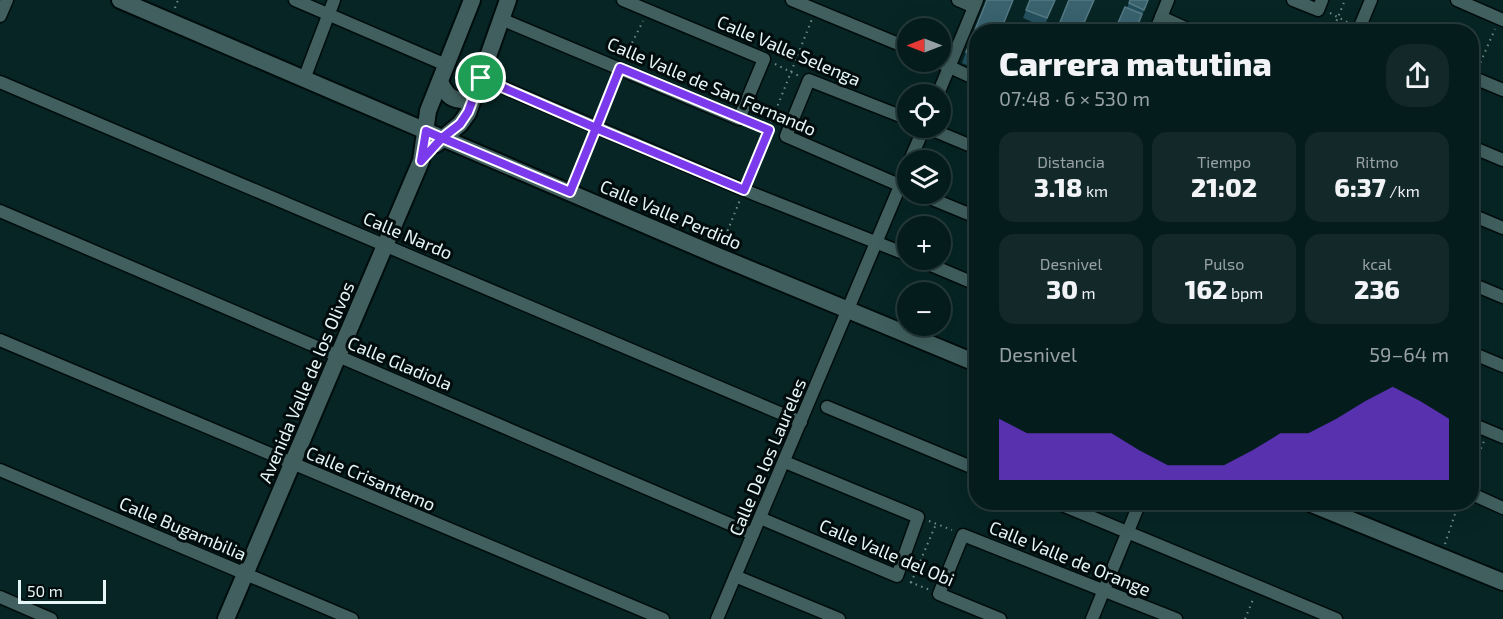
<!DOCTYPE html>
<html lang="es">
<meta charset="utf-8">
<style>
:root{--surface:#051c1c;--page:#132929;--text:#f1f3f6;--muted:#97a1a3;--line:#263a3b;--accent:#7c3aed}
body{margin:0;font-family:"Exo 2",sans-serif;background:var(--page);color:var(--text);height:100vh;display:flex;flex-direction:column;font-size:22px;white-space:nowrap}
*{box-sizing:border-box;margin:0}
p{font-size:20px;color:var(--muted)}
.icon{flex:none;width:33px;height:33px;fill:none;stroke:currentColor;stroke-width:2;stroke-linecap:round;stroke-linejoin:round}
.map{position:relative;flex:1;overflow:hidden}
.details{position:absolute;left:969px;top:24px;width:510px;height:486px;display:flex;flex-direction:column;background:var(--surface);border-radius:24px;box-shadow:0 6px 24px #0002,0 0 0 2px var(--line)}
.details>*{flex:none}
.needle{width:39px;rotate:270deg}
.controls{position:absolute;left:897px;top:18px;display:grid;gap:12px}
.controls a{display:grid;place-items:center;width:54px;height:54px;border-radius:50%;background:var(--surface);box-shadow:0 6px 24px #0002,0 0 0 2px var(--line);font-size:30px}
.scale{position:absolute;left:18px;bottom:15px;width:88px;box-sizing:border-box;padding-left:6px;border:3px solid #e5f6f6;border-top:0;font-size:16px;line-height:21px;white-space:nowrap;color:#e5f6f6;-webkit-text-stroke:4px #030c0c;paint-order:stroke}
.pin{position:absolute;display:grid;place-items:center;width:51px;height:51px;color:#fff;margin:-26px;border:3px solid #fff;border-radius:50%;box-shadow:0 2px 6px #0007}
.round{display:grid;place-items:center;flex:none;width:63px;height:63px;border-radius:24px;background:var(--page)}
.head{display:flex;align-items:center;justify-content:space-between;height:102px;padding:0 30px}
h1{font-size:33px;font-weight:800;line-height:45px}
.metrics{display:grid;grid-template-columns:repeat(3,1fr);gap:9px;height:102px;padding:6px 30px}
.metrics div{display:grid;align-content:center;border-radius:15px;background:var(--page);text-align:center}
.metrics b{font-size:26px;font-weight:800}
.metrics small{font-size:16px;font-weight:400}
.metrics p{font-size:16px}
.chart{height:168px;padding:12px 30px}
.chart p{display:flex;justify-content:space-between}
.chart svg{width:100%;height:108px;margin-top:6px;fill:var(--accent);opacity:.7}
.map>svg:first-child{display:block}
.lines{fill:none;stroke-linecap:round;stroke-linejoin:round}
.street-casing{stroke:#000d0d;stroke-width:15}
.secondary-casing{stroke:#000d0d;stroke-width:20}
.path{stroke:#738b8b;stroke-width:2;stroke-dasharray:1.5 4.5;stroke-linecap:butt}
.street{stroke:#415f5f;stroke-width:12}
.secondary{stroke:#415f5f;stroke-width:16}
.wall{fill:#24505d}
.building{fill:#39626e;stroke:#547983;stroke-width:1.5}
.route-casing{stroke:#fff;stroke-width:12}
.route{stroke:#7c3aed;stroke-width:8}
.labels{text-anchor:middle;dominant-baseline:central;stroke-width:6;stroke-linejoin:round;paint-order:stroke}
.street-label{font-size:18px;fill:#e5f6f6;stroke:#030c0c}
</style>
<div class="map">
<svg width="1503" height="619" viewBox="0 0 1503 619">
<rect width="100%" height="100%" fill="#072525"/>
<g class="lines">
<defs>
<g id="street">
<path d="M295,0L446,65"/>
<path d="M792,0L908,48"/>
<path d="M958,0L974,7"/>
<path d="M1293,0L1318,10L1322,0"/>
<path d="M1457,0L1503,20"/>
<path d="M0,16L7,0"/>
<path d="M1161,17L1194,32"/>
<path d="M501,19L739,119L764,59L623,0"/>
<path d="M1155,32L1168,0"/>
<path d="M1364,32L1359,29L1371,0"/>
<path d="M939,62L976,79"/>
<path d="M1472,77L1503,90"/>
<path d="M481,78L744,190L908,255"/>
<path d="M304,79L334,0"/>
<path d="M0,82L801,422"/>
<path d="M938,94L977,0"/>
<path d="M928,128L976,148"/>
<path d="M1472,147L1503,160"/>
<path d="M910,160L924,128"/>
<path d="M906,188L786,136L809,80L908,119"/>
<path d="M920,194L976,217"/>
<path d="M0,211L753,534"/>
<path d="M1472,215L1503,228"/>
<path d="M919,260L976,284"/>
<path d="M1472,284L1503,297"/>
<path d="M0,340L663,619"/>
<path d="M1472,353L1503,366"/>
<path d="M827,407L976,469"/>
<path d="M1472,424L1503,437"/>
<path d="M0,470L352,619"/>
<path d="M1472,494L1503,508"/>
<path d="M1055,502L1336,619"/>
<path d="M760,518L897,576L918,517L785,462"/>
<path d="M735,576L839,619"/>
<path d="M0,597L51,619"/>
<path d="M717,619L908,167"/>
<path d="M1000,619L939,594L963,535L1176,619"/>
<path d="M1092,619L1140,502"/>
</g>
<g id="secondary">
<path d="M120,0L718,256L976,363"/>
<path d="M440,82C447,96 452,101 468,100L475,92"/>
<path d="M436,144L460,124L468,113L508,0"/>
<path d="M1307,502L1503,582"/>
<path d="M226,619L421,161L428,111L472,0"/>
</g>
</defs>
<use href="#street" class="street-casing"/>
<use href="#secondary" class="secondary-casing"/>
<g class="path">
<path d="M175,8L178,0"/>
<path d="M1330,13L1349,23"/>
<path d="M1332,32L1345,0"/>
<path d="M624,59L643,21"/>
<path d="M775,64L799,76"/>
<path d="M1478,68L1495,29"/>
<path d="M600,117L615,81"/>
<path d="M750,123L775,132"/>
<path d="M749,178L812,19"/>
<path d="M575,181L592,136"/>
<path d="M723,242L740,200"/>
<path d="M1472,471L1484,441"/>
<path d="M929,521L952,530"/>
<path d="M1445,544L1459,502"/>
<path d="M910,582L930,590"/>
<path d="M911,583L936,524"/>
<path d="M1245,619L1254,597"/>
</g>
<use href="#street" class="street"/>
<use href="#secondary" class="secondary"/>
</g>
<g class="wall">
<path d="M1030,0H1055L1044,27L1023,18Z"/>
<path d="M1130,0H1148L1136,32L1127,8Z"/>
<path d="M976,32V69L962,63L966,52Z"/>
</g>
<g class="building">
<path d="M987,0H1013L1000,32H976V56L966,52Z"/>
<path d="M1030,0H1055L1047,18L1026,10Z"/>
<path d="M1069,0H1094L1080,32H1056Z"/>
<path d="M1130,0H1148L1144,10L1129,3Z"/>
<path d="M1125,7L1142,14L1135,32H1114Z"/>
</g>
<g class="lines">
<defs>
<path id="route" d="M481,78L468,112L460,124L442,138L421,161L426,131L442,138L570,192L596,128L744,190L769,130L620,68L596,128L481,78"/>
</defs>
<use href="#route" class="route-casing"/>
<use href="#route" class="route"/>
</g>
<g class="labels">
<g class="street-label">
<text transform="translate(789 50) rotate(23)">Calle Valle Selenga</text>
<text transform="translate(712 86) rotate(23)">Calle Valle de San Fernando</text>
<text transform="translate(671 214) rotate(23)">Calle Valle Perdido</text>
<text transform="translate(408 235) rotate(23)">Calle Nardo</text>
<text transform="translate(400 363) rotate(23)">Calle Gladiola</text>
<text transform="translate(306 382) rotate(-67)">Avenida Valle de los Olivos</text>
<text transform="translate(767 457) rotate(-67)">Calle De los Laureles</text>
<text transform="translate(371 478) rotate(23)">Calle Crisantemo</text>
<text transform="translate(183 528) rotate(23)">Calle Bugambilia</text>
<text transform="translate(887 552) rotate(23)">Calle Valle del Obi</text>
<text transform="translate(1070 558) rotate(22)">Calle Valle de Orange</text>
</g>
</g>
</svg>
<div class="controls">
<a><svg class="needle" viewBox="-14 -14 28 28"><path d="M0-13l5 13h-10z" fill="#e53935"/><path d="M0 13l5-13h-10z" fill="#97a1a3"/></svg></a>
<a><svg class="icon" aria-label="locate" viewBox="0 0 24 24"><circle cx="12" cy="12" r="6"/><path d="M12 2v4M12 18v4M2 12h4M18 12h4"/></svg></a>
<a><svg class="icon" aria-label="layers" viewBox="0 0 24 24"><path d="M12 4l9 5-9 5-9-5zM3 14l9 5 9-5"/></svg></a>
<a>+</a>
<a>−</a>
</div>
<div class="scale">50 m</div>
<div class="pin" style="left:481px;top:78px;background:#1e9e55"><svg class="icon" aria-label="arrive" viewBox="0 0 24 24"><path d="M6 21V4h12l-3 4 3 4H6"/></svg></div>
<section class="details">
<div class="head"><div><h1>Carrera matutina</h1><p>07:48 · 6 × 530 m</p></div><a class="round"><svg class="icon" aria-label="share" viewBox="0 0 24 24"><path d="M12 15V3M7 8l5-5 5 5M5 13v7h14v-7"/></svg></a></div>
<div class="metrics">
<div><p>Distancia</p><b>3.18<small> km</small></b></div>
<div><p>Tiempo</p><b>21:02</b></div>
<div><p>Ritmo</p><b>6:37<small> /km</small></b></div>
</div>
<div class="metrics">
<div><p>Desnivel</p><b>30<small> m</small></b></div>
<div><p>Pulso</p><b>162<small> bpm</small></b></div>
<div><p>kcal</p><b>236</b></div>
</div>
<div class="chart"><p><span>Desnivel</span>59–64 m</p>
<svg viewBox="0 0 160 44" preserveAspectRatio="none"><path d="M0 44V19L10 25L20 25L30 25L40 25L50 32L60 38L70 38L80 38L90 32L100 25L110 25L120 19L130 12L140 6L150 12L160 19V44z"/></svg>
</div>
</section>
</div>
